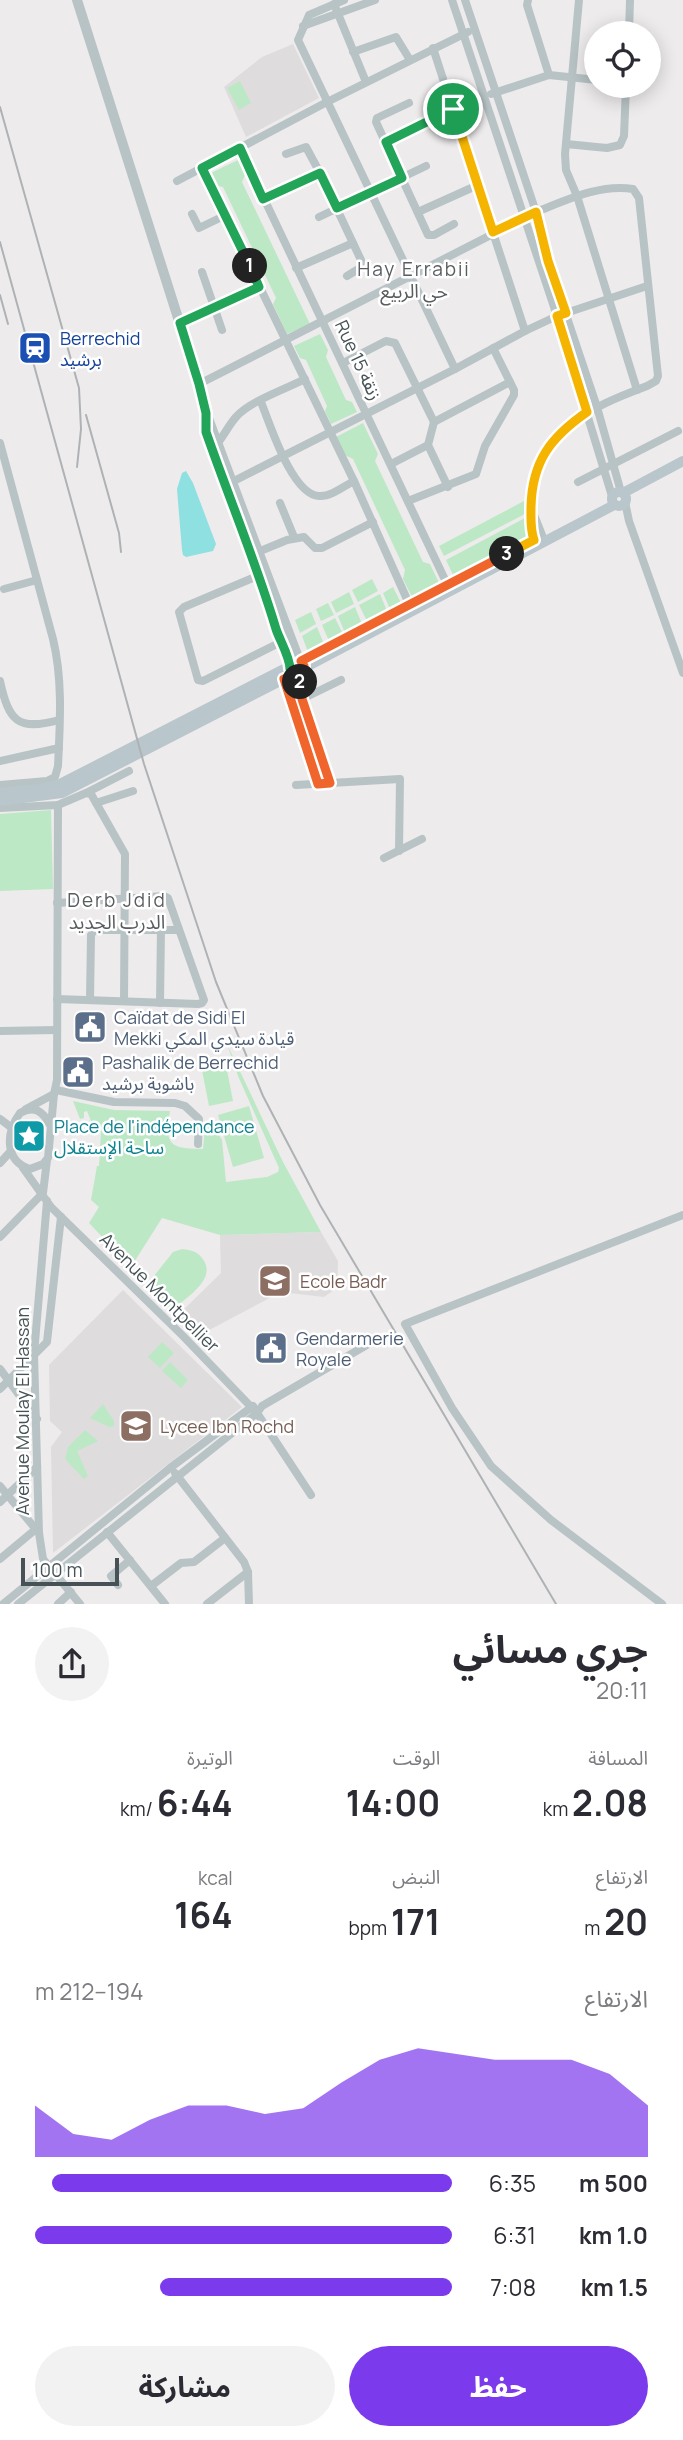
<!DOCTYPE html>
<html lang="ar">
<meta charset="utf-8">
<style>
:root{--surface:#fff;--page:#f2f2f3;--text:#2b2b33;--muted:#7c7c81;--accent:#7c3aed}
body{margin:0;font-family:Manrope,"Noto Sans Arabic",sans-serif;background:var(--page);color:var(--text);direction:rtl;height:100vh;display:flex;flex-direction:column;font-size:26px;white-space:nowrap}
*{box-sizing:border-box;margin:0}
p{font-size:23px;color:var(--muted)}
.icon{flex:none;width:38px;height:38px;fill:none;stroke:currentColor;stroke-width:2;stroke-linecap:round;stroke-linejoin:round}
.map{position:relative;height:1604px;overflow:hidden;direction:ltr}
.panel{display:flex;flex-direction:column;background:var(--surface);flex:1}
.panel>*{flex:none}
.buttons{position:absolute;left:584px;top:21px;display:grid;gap:14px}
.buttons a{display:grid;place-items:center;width:77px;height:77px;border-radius:50%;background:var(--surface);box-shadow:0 4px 18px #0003;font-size:35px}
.scale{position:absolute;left:21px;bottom:18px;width:98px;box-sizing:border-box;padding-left:7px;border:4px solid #465256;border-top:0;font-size:19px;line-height:24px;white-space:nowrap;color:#465256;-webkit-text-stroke:5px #fff;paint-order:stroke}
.pin{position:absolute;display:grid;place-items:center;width:60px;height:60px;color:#fff;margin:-30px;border:4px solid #fff;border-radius:50%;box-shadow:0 2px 7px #0007}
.km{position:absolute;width:35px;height:35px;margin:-18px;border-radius:50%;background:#222;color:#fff;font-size:19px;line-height:35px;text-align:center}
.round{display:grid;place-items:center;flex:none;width:74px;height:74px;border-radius:37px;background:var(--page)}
.headline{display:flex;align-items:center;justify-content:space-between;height:119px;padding:0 35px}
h1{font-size:38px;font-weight:700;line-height:52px}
.stats{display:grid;grid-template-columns:repeat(3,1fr);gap:10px;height:119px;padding:7px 35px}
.stats div{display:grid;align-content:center}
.stats b{font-size:35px;font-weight:700}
.stats small{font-size:19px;font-weight:400}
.stats p{font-size:19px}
.chart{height:196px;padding:14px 35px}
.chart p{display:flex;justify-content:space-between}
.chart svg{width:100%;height:126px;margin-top:7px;fill:var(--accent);opacity:.7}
.cta{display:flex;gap:14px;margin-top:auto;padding:14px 35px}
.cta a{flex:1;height:80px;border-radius:42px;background:var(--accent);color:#fff;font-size:28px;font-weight:700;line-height:80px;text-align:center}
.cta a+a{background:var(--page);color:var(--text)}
ul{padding:0 35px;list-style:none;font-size:23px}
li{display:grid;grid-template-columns:112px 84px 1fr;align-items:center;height:52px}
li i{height:18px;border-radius:9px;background:var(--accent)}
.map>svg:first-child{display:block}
.education{fill:#dfdcdd}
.green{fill:#bde8c5}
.water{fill:#8fe0e0}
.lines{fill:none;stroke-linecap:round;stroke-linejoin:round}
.minor{stroke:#b8c3c6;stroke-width:8}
.tertiary{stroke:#b8c3c6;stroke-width:10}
.secondary{stroke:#b9c6cc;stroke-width:10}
.rail{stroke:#aeb2b5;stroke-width:2}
.split-1-casing{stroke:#fff;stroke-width:14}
.split-2-casing{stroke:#fff;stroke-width:14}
.split-3-casing{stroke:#fff;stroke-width:14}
.split-4-casing{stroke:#fff;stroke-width:14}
.split-1{stroke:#22a559;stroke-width:9}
.split-2{stroke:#22a559;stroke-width:9}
.split-3{stroke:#f0652b;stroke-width:9}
.split-4{stroke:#f5b400;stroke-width:9}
.labels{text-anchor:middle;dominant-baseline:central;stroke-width:5;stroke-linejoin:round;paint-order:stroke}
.transit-label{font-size:18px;fill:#164399;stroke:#fff;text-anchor:start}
.street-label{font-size:18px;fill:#465256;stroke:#fff}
.service-label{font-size:18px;fill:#4e5e75;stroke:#fff;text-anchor:start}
.culture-label{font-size:18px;fill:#0d838f;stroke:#fff;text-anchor:start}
.education-label{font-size:18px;fill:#785e54;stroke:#fff;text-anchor:start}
.neighbourhood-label{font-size:19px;letter-spacing:2px;fill:#595d5f;stroke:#fff}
</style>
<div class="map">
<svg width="683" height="1604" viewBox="0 0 683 1604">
<rect width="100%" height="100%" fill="#eeebec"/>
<g class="education">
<path d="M293,44L319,98L246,137L224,87L262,57Z"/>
<path d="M321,1232L338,1261L337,1288L324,1297L281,1292L198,1336L177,1316L221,1273L220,1235Z"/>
<path d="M123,1290L242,1407L53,1553L51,1447L62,1432L50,1421L49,1365Z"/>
</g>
<g class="green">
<path d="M240,81L251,103L239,110L227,88Z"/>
<path d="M238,160L245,175L242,182L310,324L287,334L273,304L276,298L223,187L217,186L211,173Z"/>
<path d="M320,334L328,350L326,357L346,400L352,402L357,412L331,424L325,411L327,406L306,360L300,358L294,346Z"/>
<path d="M363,423L378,454L375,461L423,562L430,564L439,583L412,597L403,579L405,570L353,459L345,455L336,437Z"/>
<path d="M524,501L525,514L444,556L439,546Z"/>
<path d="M525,518L526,537L453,575L446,560Z"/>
<path d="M372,579L378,591L358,602L352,590Z"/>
<path d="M393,587L401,603L390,609L383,593Z"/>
<path d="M349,592L354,604L336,613L331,602Z"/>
<path d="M380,594L387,611L367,621L359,605Z"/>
<path d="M328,603L334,615L321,621L316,609Z"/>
<path d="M355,607L362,624L345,633L338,616Z"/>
<path d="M311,612L316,624L300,633L295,620Z"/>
<path d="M335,618L343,634L329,641L322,625Z"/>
<path d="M317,627L324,644L308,652L302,636Z"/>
<path d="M51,810L53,889L0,891V814Z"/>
<path d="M227,1044L283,1162L321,1232L220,1235L162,1218L131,1267L89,1223L99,1207L91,1200L97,1166H99L101,1132L95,1131L87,1111L84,1112V1118L80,1119L73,1101L114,1110L170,1111C164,1145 170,1149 203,1149L205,1129L211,1122L222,1140L226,1182L267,1177L278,1172L279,1168L238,1076Z"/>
<path d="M225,1060L233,1101L209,1106L201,1065Z"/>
<path d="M249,1106L264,1158L233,1167L218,1115Z"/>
<path d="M182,1249C190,1250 197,1251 202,1258C219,1279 185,1298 171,1311L146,1286L173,1252Z"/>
<path d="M162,1342L174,1353L160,1368L148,1357Z"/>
<path d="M170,1362L188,1380L181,1388L162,1371Z"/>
<path d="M103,1404L114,1421V1426L109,1427L90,1418Z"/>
<path d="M85,1430L98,1441L77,1451L88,1476L84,1479L65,1459L68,1447Z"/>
</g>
<path class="water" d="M186,471L193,483L216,544L213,551L186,557L183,555L182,550L177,489L182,473Z"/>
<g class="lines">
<g class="minor">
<path d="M344,0L309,15L298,40L455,369"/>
<path d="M452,0L557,316L612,496"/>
<path d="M465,0L536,212L548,261L597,407L621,492"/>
<path d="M528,0L527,5L549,75"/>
<path d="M579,0L565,154L566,170L577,196L637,390"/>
<path d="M334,4L366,82"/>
<path d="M303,26L375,0"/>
<path d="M629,33L630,0"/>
<path d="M433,48L525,331"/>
<path d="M353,52L396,37L410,60"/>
<path d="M491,94L549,75L597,80"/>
<path d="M409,103L377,118L376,122L428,235H434L454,224"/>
<path d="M386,142L453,109"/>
<path d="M566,144L607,148L620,145L624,136L626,86"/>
<path d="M240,148L448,586"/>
<path d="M286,154L306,147L320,173"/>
<path d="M202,168L354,481L410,606"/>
<path d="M177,181L327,102L468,32"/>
<path d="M263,199L320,173L361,260L360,268L347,276"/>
<path d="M418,212L478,185"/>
<path d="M192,214L199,228L226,215"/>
<path d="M319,217L426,166"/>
<path d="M296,268L353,243"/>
<path d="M202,272L222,330"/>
<path d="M180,323L259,287"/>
<path d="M343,363L386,341L395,343L434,422"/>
<path d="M199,384L536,212C567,200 599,184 633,189L639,198L658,376L656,381L647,386C591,407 533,432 532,502C531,515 530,527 533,540"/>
<path d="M261,402C270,424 292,495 319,496C331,497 344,486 354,481"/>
<path d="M0,443L53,639C63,680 60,724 58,766L55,777L47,781L0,785"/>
<path d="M216,445C224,436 228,426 236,417C250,401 286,389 305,379"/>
<path d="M391,464L428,445"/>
<path d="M578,482L678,431"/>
<path d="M228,484L455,369L525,331L557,316L647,286"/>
<path d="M448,487L428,445L434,422L510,382"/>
<path d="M408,501L476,474L485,446L514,395V390L493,348"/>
<path d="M625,502L629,521L683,673"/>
<path d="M280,503L294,537"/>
<path d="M534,515L542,535"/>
<path d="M253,554L287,540L304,537L315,548H322L373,522"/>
<path d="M260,575L184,607L179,612L198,680L203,681L285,640"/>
<path d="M4,589L37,580"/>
<path d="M298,675L302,699L330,784"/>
<path d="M284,679L318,784"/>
<path d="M0,681C9,722 18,731 59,720"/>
<path d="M292,704L341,680"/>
<path d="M0,761L59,748"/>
<path d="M296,785L400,779L399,851"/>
<path d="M88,792L129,771"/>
<path d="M96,803L133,791"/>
<path d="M0,808L58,805L86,793L91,794L125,854L124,1001"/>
<path d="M384,858L422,839"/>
<path d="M57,999L198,1004L202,1003L204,1000L168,898L164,896L57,903"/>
<path d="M90,1000L91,935L94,930H179"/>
<path d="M160,1003L161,929"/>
<path d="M0,1031L57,1030"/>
<path d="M56,1090L114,1102L175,1103L185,1106L199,1119L198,1144"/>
<path d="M26,1109L54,1094"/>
<path d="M0,1119L12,1128"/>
<path d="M50,1125C43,1111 34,1105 20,1113C6,1132 4,1161 30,1169L43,1164L48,1158L54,1094L57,1080L58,805"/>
<path d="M0,1163L10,1152"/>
<path d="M23,1168L51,1207L183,1336L257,1413L311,1495"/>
<path d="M47,1201L34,1354L39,1533L43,1559L80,1604"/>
<path d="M0,1237L43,1193L47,1160"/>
<path d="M0,1369L37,1419"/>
<path d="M0,1389L47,1342L61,1217"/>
<path d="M175,1473L244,1562L248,1572L249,1604"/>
<path d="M0,1486L39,1533"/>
<path d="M0,1502L37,1467"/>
<path d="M107,1532L165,1604"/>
<path d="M0,1559L36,1529"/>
<path d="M118,1585L111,1576L130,1560"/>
<path d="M151,1586L181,1563L194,1562L225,1538"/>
<path d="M3,1604L170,1468L253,1406"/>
<path d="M18,1604L257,1413L262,1406L377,1339"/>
<path d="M58,1604L71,1592"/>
<path d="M207,1604L248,1572"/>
<path d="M662,1604L551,1520L491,1466L452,1408L405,1324L683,1215"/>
</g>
<g class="tertiary">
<path d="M77,0L199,384L206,413L299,660"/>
<path d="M220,470L233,505"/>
<path d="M259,571L281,642L290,665"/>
</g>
<g class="secondary">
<circle cx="619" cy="499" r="7"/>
<path d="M623,493L683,461"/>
<path d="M0,793L40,789L58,785L290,666L294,661H301L332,645"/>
<path d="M0,801L62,793L284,679L301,674L304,668L614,505"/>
</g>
<g class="rail">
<path d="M0,107L79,388L81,429L77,467"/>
<path d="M0,242L144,764L216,982L263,1096L320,1205L556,1604"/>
<path d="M0,295L8,324"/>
<path d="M86,415L119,533L121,552"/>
</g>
</g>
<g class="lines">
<defs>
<path id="split-1" d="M250,266L202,168L240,148L263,199L320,173L337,208L402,178L386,142L453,109"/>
<path id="split-2" d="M250,266L259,287L180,323L199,384L206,413V432C229,498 256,562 276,629C280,641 290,657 290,669L293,674L298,675L300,682"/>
<path id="split-3" d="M300,682L302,699L330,783L318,784L284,679L303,672L304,666L301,661L507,554"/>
<path id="split-4" d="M453,109L493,232L536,212L548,261L566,313L557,316L587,412C551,437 532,461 531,507C531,518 530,529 534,540L507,554"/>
</defs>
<use href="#split-1" class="split-1-casing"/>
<use href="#split-2" class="split-2-casing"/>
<use href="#split-3" class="split-3-casing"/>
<use href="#split-4" class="split-4-casing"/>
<use href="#split-1" class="split-1"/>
<use href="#split-2" class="split-2"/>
<use href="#split-3" class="split-3"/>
<use href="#split-4" class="split-4"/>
</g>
<defs>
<symbol id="station-square" viewBox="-11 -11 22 22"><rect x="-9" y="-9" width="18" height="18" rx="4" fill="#1a4fb4" stroke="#fff"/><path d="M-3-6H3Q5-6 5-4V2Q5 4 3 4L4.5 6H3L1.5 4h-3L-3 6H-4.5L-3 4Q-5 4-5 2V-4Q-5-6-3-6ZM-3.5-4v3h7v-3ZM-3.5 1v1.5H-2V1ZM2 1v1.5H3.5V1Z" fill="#fff"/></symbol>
<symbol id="civic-square" viewBox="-11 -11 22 22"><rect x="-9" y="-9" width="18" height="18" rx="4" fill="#5c6f8a" stroke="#fff"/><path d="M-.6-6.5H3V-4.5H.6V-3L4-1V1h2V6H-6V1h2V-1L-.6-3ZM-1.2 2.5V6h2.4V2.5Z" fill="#fff"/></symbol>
<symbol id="sight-square" viewBox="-11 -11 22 22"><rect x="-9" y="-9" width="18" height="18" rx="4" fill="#0f9aa8" stroke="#fff"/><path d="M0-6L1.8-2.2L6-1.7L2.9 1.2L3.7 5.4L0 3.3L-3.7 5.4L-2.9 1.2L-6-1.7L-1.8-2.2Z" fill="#fff"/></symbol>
<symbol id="school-square" viewBox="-11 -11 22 22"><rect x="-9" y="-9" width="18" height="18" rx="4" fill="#8d6e63" stroke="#fff"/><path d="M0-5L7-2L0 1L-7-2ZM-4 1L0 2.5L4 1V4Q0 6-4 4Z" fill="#fff"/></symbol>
<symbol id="university-square" viewBox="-11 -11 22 22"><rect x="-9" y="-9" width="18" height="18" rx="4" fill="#8d6e63" stroke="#fff"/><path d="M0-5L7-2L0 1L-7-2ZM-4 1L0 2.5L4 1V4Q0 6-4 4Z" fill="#fff"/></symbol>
</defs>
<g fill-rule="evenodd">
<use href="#station-square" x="16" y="329" width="38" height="38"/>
<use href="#civic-square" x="71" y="1008" width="38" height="38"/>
<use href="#civic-square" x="59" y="1053" width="38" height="38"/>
<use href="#sight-square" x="10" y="1117" width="38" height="38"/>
<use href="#school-square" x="256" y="1262" width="38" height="38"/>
<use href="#civic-square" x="252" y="1329" width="38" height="38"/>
<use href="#university-square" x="117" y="1407" width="38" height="38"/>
</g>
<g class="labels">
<g class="transit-label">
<text x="60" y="338">Berrechid<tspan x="60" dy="21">برشيد</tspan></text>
</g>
<g class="street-label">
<text transform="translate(359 360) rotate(65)">Rue 15 زنقة</text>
<text transform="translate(160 1292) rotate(45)">Avenue Montpellier</text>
<text transform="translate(22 1411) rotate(-90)">Avenue Moulay El Hassan</text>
</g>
<g class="service-label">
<text x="114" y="1017">Caïdat de Sidi El<tspan x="114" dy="21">Mekki قيادة سيدي المكي</tspan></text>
<text x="102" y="1062">Pashalik de Berrechid<tspan x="102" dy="21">باشوية برشيد</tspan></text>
<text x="296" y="1338">Gendarmerie<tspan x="296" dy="21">Royale</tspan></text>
</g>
<g class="culture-label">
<text x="54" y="1126">Place de l'indépendance<tspan x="54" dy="21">ساحة الإستقلال</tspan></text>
</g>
<g class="education-label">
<text x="300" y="1281">Ecole Badr</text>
<text x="160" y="1426">Lycee Ibn Rochd</text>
</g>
<g class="neighbourhood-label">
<text x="414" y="269">Hay Errabii<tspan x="414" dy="22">حي الربيع</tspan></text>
<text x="117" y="900">Derb Jdid<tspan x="117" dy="22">الدرب الجديد</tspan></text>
</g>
</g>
</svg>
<div class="buttons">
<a><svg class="icon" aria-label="locate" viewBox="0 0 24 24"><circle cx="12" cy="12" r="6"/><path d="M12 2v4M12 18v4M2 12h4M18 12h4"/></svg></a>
</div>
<div class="scale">100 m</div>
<div class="pin" style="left:453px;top:109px;background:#1e9e55"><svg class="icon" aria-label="arrive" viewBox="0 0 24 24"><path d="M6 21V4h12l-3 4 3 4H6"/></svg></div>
<b class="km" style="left:250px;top:266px">1</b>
<b class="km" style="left:300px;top:682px">2</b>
<b class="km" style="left:507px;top:554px">3</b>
</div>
<section class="panel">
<div class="headline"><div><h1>جري مسائي</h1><p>20:11</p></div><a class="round"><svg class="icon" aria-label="share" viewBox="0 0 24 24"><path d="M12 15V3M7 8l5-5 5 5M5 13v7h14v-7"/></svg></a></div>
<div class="stats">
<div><p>المسافة</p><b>2.08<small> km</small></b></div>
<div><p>الوقت</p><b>14:00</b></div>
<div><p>الوتيرة</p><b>6:44<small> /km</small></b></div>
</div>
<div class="stats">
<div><p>الارتفاع</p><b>20<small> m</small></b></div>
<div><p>النبض</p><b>171<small> bpm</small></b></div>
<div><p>kcal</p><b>164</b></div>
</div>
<div class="chart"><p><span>الارتفاع</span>194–212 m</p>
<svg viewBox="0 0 160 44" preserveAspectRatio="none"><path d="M0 44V26L10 36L20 38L30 31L40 26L50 26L60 29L70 27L80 18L90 10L100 6L110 8L120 10L130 10L140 10L150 15L160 26V44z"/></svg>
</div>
<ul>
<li><b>500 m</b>6:35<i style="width:96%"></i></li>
<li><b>1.0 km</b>6:31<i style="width:100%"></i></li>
<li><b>1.5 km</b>7:08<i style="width:70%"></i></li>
</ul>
<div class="cta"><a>حفظ</a><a>مشاركة</a></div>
</section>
